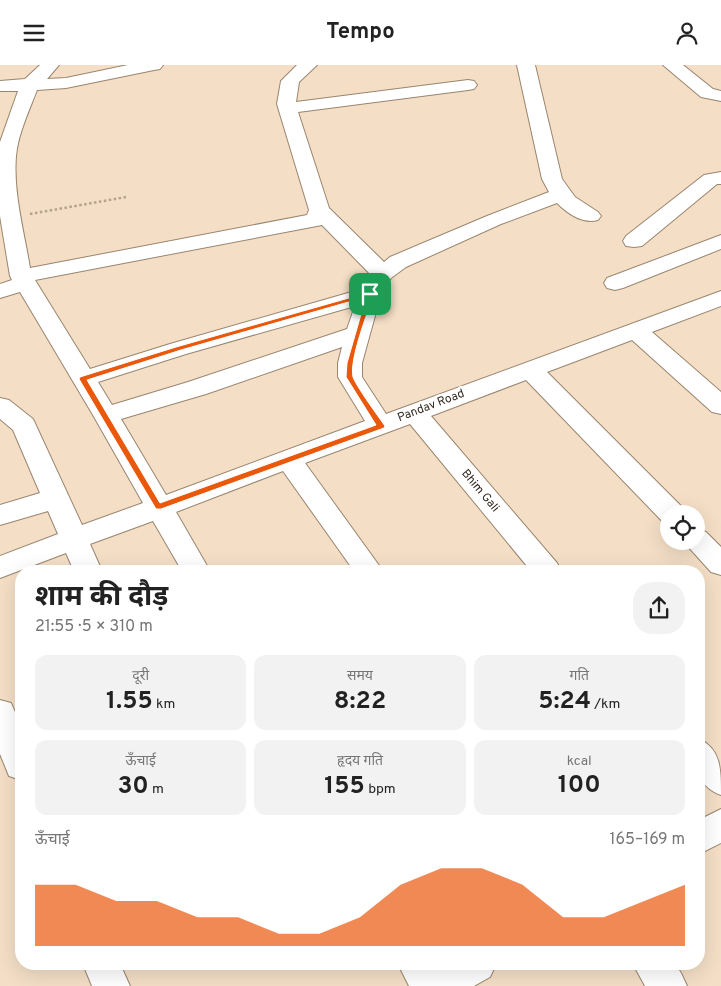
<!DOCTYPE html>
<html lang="hi">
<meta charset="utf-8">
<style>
:root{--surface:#fff;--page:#f2f2f2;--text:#222;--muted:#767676;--accent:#ea580c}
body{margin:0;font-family:Overpass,"Noto Sans Devanagari",sans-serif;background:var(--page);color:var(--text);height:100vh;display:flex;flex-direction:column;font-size:19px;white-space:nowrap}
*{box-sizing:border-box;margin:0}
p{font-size:16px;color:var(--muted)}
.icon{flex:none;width:28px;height:28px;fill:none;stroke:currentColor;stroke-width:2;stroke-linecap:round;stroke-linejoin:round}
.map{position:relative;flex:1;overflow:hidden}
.sheet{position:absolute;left:15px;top:500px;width:690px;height:405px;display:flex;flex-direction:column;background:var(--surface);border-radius:20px;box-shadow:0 5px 20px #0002}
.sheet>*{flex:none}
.tools{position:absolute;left:660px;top:440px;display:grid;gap:10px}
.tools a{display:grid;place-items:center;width:45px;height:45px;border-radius:50%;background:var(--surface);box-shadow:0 5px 20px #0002;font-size:25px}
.pin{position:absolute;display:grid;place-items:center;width:42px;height:42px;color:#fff;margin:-21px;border-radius:10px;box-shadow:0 2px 8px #0006}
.round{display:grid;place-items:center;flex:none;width:52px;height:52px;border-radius:20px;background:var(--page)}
.head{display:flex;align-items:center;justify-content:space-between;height:85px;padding:0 20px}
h1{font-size:28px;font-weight:700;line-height:38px}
.figures{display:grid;grid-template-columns:repeat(3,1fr);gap:8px;height:85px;padding:5px 20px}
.figures div{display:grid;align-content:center;border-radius:12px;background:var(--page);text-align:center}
.figures b{font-size:25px;font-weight:700}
.figures small{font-size:14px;font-weight:400}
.figures p{font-size:14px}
.chart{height:140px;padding:10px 20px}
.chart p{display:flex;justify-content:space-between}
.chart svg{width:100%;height:90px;margin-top:5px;fill:var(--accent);opacity:.7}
header{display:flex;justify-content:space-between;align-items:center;height:65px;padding:0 20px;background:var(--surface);font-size:22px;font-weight:700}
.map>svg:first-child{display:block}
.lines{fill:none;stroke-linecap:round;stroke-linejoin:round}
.minor-casing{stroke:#99856e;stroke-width:2}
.path{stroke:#b4a28f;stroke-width:2.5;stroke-dasharray:2.5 2.5;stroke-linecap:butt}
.minor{fill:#fff;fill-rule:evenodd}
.route{fill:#ea580c;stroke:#fff;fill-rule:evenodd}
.labels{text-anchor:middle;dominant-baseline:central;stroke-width:5;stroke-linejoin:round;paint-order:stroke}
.street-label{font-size:12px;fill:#332a21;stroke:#fff}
</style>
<header><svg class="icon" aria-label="menu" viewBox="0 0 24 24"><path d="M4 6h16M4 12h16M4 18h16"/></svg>Tempo<svg class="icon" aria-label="person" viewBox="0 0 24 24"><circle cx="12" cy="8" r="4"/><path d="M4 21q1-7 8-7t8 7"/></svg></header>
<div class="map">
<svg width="721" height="921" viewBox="0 0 721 921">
<rect width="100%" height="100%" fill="#f4dec6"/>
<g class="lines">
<defs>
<g id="minor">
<path d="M40,0H59L47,14L66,13L128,0H163L160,4L154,5L66,23L37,25C29,46 18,69 16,91C13,128 24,166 30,203L307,150L309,145L277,39L281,16L297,0H317L299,17L296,37L468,15L474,16L477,20L474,24L468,25L298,47L329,143L384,197L390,192L487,151L549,127L542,114L517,0H535L562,114L575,132L598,147L601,151L598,155C583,159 568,149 557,138L501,159L406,202L391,213L381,229L362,298V312L386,349L721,226V241L652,267L721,327V349L712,347L632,275L547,307L682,442L685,449H669V458L662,456L526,315L431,351L557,498L561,506H531L410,359L305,398L383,506H354L283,406L176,447L210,506H182L153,456L90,479L102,506H74L66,488L0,513V491L58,469L48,446L0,460V440L40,428L13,365L0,354V333L9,335L33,354L82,460L143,438L93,350L20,227L0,233V219L12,215L10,211L0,151V77L18,26H0V16L25,14ZM322,160L371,210L362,224L170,279L90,304L35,215ZM355,241L347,264L188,317L112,340L98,317L186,289ZM342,282L338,298V312L365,356L166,430L121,354L206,329Z"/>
<path d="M663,0H683L713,24L721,26V36L701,32Z"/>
<path d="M721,107V119H717L642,181L634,182L626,181L623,176L626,171L704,110Z"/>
<path d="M721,170V184L623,223L615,225L607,223L604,218L607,213Z"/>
<path d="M696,464L706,467L721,482V510L711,507L683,476H696Z"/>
<path d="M0,635L11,638L21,661V715L9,711L0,689Z"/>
<path d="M699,674C721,684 721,704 721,730C694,720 697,699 699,674Z"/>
<path d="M721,744V778L699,789V755Z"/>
<path d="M83,899H120L130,921H92Z"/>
<path d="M398,899H496L490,912L474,921H409Z"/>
<path d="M633,899H675L681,908L687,921H645Z"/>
</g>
</defs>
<use href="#minor" class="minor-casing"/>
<path class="path" d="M30,149L126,132"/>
<use href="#minor" class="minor"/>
</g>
<path class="route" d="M370,227L374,229C368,246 349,295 353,312C356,321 378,351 385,361L384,363L161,444H156L79,314L80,312L176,282ZM366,232L347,298L346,312L376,360L160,438L87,315L181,285Z"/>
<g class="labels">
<g class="street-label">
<text transform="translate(431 341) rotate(-21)">Pandav Road</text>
<text transform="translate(480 426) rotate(50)">Bhim Gali</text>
</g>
</g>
</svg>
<div class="tools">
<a><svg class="icon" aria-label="locate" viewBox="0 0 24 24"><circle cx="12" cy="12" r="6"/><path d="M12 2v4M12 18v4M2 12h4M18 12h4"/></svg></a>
</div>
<div class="pin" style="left:370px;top:229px;background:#1e9e55"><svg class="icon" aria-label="arrive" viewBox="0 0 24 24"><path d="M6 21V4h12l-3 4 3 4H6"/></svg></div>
<section class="sheet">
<div class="head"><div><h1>शाम की दौड़</h1><p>21:55 · 5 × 310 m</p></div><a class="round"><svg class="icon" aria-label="share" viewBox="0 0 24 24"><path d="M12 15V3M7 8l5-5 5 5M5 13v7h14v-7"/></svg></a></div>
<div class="figures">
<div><p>दूरी</p><b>1.55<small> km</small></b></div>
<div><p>समय</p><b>8:22</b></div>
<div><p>गति</p><b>5:24<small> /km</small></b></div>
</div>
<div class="figures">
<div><p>ऊँचाई</p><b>30<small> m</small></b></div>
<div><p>हृदय गति</p><b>155<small> bpm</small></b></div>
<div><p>kcal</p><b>100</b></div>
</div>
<div class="chart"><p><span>ऊँचाई</span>165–169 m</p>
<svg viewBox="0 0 160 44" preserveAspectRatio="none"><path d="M0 44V14L10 14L20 22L30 22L40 30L50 30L60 38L70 38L80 30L90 14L100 6L110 6L120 14L130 30L140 30L150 22L160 14V44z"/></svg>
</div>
</section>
</div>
